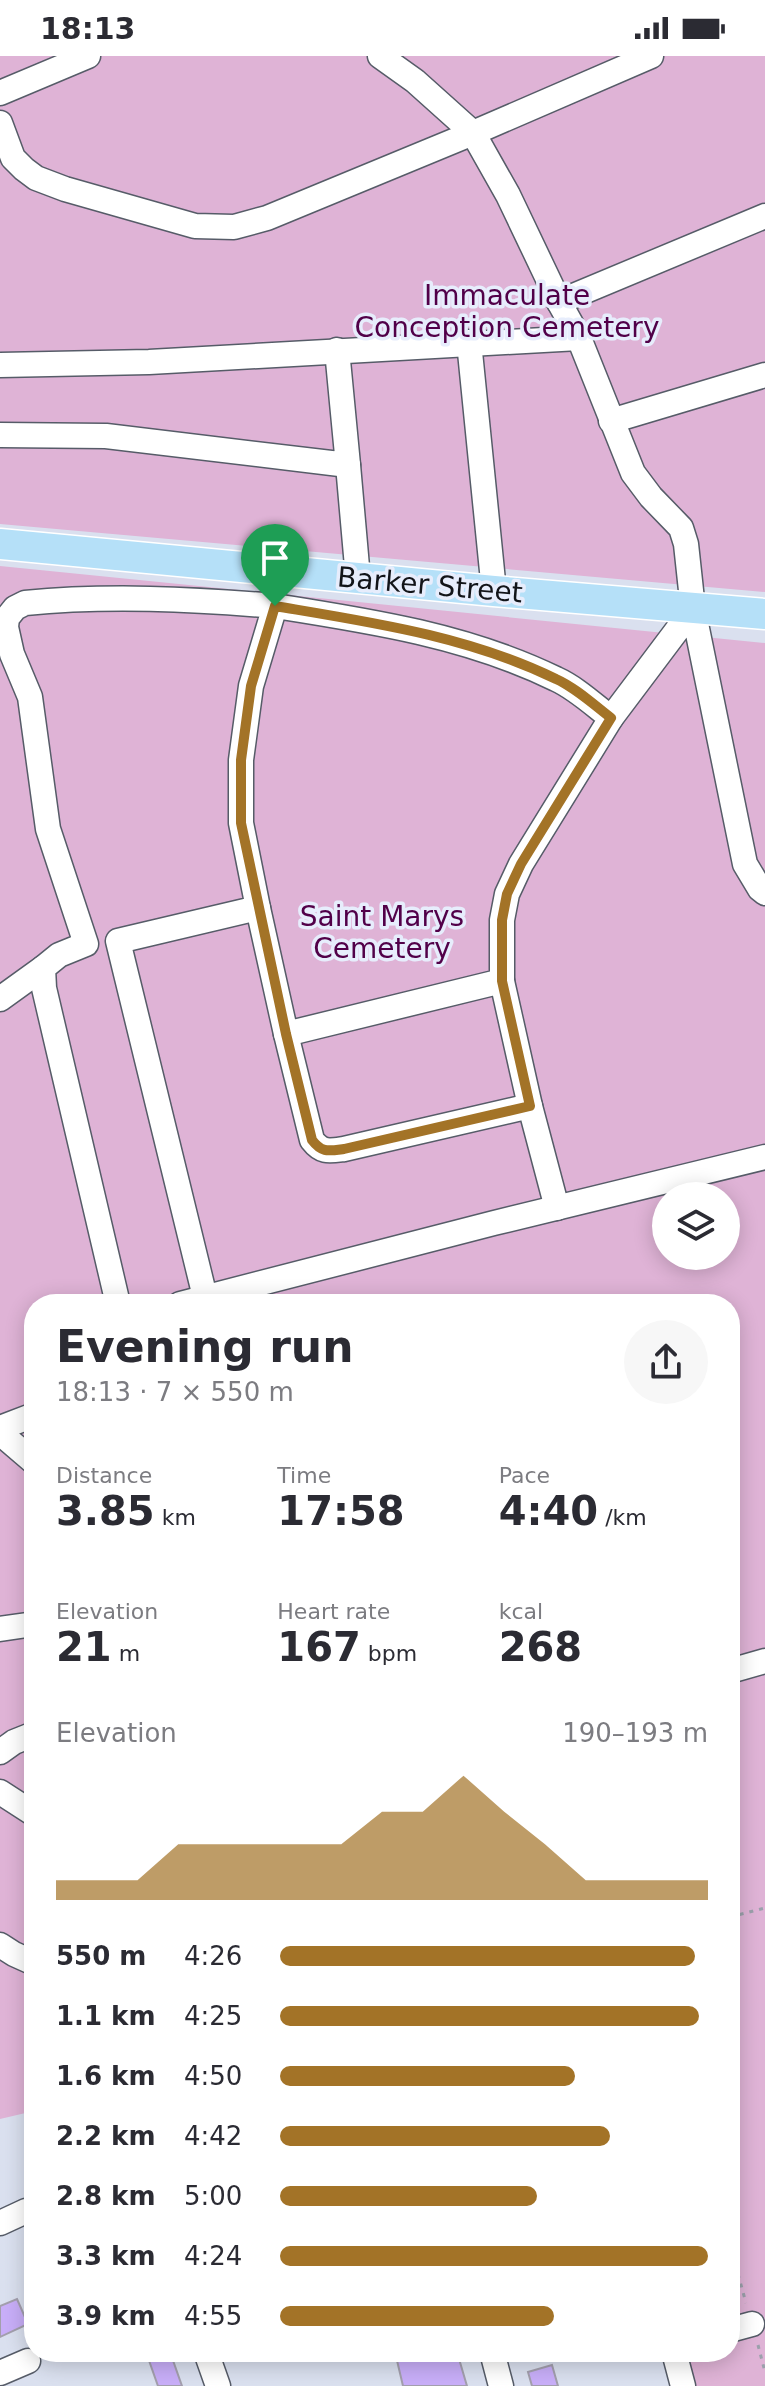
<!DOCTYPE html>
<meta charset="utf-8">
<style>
:root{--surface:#fff;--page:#f7f7f7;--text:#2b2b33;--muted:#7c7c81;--accent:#a37327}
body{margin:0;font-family:"DejaVu Sans",sans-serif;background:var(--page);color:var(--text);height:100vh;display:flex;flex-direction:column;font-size:30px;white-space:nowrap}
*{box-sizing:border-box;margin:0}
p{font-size:26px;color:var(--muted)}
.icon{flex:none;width:44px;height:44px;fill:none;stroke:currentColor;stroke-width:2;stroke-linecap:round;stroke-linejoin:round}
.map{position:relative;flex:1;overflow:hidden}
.panel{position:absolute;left:24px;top:1238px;width:716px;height:1068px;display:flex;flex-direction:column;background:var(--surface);border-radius:32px;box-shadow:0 4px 20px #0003}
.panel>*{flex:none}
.tools{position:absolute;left:652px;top:1126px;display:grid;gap:16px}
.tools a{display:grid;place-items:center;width:88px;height:88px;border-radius:50%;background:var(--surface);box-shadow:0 4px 20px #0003;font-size:40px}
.pin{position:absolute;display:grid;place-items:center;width:68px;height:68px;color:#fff;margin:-82px -34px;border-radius:50% 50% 50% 0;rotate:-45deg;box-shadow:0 0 8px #0007}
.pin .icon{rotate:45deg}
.round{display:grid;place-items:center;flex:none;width:84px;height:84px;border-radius:42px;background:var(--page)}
.head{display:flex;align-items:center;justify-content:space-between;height:136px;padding:0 32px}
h1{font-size:44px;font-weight:800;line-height:60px}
.stats{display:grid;grid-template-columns:repeat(3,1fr);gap:12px;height:136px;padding:8px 32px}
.stats div{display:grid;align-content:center}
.stats b{font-size:40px;font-weight:800}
.stats small{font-size:22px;font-weight:400}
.stats p{font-size:22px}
.chart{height:224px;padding:16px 32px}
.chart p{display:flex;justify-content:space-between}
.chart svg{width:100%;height:144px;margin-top:8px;fill:var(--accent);opacity:.7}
ul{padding:0 32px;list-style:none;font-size:26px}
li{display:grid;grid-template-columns:128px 96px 1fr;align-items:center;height:60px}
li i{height:20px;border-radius:10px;background:var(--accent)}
.status{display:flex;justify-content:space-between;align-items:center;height:56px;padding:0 40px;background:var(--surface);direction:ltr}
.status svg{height:22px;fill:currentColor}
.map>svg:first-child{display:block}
.green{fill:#dfb3d6;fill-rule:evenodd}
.building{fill:#c8aef8;stroke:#a39fad;stroke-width:2}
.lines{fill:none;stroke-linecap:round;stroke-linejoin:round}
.minor-casing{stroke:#565c68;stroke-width:27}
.major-casing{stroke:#fff;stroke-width:33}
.path{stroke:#9ba0ab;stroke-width:3;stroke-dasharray:4 6;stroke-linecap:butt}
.minor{stroke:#fff;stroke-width:24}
.major{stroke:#b5e0f8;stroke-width:30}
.route-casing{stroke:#fff;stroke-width:16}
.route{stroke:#a37327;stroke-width:10}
.labels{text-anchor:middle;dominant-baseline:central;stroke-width:7;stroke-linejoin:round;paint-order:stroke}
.park-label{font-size:28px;fill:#510049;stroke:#e7edfc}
.street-label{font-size:28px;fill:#121419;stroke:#e7edfc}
</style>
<div class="status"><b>18:13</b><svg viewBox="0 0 49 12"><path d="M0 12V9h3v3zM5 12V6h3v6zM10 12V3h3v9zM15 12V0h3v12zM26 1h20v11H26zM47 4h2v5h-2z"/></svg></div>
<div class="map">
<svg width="765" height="2330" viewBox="0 0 765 2330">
<rect width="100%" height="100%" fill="#dae0ef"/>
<g class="green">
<path d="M0,0H765V536L0,468Z"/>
<path d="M0,510L765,587V2330H696L687,2296H730V1248H34V2055L0,2063ZM666,1140H726V1200H666Z"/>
</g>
<g class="building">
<path d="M17,2243L28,2268L0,2281V2250Z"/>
<path d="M146,2296H170L182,2330H158Z"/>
<path d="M395,2296H457L467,2330H403Z"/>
<path d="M552,2309L558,2330H532L528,2316Z"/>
</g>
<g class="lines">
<defs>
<g id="minor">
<path d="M0,37L88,0"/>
<path d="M0,67L13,102L24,113L36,122L65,133L195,170L234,171L267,162L473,77L415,25L380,0"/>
<path d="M559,246L765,160"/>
<path d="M579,282L633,417L651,441L681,472L686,488L693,553"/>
<path d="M469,286L494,535"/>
<path d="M0,309L149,306L579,282L559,246L508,139L473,77L651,0"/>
<path d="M611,365L765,319"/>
<path d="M0,379L106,380L348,409L337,294"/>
<path d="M348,409L358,522"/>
<path d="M611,662L693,553L745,808L760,833L765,837"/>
<path d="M258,852L286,978L502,925V864L507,838L521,808L611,662C594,649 576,632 556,623C468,580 371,565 275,550"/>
<path d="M0,943L43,912"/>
<path d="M286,978L312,1084C322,1097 329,1095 344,1093L530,1050L502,925"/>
<path d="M530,1050L557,1152"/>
<path d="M118,1248L44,932L43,912L59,899L86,888L48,773L30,641L12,598L6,571L7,562L15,552L25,547C108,539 192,543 275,550L251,630L241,704V767L258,852L118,885L205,1241"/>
<path d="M180,1248L494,1167L765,1101"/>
<path d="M0,1372L34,1359"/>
<path d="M0,1377L34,1406"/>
<path d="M0,1573L34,1568"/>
<path d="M730,1615L765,1605"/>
<path d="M0,1696L14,1686L34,1678"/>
<path d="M0,1736L34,1758"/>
<path d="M0,1889L14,1898L34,1907"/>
<path d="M0,2167L26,2155"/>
<path d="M730,2274L752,2268"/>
<path d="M206,2296L218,2330"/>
<path d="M492,2296L501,2330"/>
<path d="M674,2296L683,2330"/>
<path d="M0,2317L28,2305"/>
</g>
<path id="major" d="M0,488L494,535L765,558"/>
</defs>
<use href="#minor" class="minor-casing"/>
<use href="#major" class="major-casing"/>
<g class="path">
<path d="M730,1861L765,1852"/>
<path d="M730,2189L746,2247"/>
<path d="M758,2289L765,2316"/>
</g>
<use href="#minor" class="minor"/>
<use href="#major" class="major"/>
</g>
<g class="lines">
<defs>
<path id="route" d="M275,550C370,566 468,580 556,623C576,632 594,649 611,662L521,808L507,838L502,864V925L530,1050L344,1093C328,1095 322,1097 312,1084L286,978L241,767V704L251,630Z"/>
</defs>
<use href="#route" class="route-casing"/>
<use href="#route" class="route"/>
</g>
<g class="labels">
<g class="park-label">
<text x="507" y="239">Immaculate<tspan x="507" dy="32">Conception Cemetery</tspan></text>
<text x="382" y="860">Saint Marys<tspan x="382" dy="32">Cemetery</tspan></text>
</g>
<g class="street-label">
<text transform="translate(430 529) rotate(5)">Barker Street</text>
</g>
</g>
</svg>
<div class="tools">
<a><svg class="icon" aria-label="layers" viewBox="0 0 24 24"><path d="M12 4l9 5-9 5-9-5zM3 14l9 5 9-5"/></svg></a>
</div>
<div class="pin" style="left:275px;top:550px;background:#1e9e55"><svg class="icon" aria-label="arrive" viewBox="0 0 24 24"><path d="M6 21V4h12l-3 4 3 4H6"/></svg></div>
<section class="panel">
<div class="head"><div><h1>Evening run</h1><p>18:13 · 7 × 550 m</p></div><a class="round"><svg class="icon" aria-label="share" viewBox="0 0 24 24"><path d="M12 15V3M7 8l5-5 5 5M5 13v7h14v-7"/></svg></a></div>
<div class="stats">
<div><p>Distance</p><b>3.85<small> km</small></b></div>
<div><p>Time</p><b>17:58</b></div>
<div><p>Pace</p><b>4:40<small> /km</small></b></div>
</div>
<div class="stats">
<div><p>Elevation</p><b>21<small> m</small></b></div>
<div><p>Heart rate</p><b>167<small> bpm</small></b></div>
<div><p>kcal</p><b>268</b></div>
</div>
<div class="chart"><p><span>Elevation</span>190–193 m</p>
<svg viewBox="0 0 160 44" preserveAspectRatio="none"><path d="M0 44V38L10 38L20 38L30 27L40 27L50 27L60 27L70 27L80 17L90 17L100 6L110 17L120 27L130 38L140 38L150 38L160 38V44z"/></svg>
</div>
<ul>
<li><b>550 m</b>4:26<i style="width:97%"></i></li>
<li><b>1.1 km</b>4:25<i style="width:98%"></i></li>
<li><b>1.6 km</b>4:50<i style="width:69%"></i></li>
<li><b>2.2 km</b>4:42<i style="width:77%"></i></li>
<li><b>2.8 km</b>5:00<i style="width:60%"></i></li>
<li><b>3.3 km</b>4:24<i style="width:100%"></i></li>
<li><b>3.9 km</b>4:55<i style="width:64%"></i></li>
</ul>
</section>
</div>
